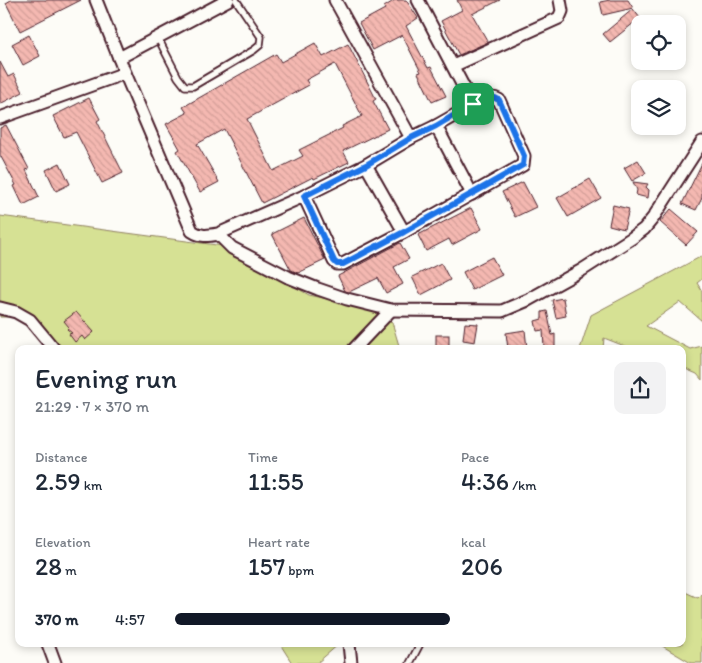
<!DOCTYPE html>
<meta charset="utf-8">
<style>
:root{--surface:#fff;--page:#f2f2f3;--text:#1f2937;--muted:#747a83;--accent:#111827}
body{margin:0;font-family:Itim,sans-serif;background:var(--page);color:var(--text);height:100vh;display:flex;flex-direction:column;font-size:19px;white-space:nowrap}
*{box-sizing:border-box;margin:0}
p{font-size:16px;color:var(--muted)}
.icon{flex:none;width:28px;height:28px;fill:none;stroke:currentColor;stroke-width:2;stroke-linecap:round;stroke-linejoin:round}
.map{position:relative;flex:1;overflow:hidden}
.side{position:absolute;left:15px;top:345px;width:671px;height:302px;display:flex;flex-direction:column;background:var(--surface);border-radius:10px;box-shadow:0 2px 8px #0003}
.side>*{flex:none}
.controls{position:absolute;left:631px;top:15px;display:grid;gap:10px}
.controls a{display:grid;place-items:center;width:55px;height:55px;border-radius:10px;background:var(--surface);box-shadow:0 2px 8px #0003;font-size:25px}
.pin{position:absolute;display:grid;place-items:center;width:42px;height:42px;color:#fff;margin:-21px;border-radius:10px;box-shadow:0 2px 8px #0006}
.round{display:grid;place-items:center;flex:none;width:52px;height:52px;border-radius:10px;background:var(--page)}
.headline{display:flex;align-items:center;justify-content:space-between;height:85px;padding:0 20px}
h1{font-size:28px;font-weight:600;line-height:38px}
.metrics{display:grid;grid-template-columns:repeat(3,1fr);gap:8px;height:85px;padding:5px 20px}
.metrics div{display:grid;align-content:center}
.metrics b{font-size:25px;font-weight:600}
.metrics small{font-size:14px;font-weight:400}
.metrics p{font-size:14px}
ul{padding:0 20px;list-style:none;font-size:16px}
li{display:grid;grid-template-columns:80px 60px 1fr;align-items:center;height:38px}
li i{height:12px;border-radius:6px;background:var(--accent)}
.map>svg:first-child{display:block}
.grass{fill:#d6e194;stroke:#908060}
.building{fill:url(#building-back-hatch);stroke:#4a1f2b;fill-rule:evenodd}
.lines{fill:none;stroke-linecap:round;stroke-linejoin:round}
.service-casing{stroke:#4a1f2b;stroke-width:9}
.minor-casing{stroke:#4a1f2b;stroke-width:15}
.service{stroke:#fdfcf7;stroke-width:5.5}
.minor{stroke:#fdfcf7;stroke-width:11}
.route-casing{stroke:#fff;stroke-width:10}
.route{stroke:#1a73e8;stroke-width:6}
</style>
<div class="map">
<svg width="702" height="663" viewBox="0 0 702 663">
<defs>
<pattern id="building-back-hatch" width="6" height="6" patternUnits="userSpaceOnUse" patternTransform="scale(1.25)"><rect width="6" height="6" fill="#f4b8b1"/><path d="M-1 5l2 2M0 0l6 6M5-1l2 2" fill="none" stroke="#d39e98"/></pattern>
</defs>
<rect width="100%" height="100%" fill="#fdfcf7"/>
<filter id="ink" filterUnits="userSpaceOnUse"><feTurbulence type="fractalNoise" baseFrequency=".02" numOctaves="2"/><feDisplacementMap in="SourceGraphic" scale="10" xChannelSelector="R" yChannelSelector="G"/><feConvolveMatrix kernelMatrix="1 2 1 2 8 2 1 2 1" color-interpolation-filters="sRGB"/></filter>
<g filter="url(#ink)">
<g class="grass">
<path d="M0,216L224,246L309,295L389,312L400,349H54L26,321L13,317H0Z"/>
<path d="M702,256V279L697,283L702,291V321L680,302L646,326L690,349L702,346V380L697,374L683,368L682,349H632L604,338L603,349H580L591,315Z"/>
<path d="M683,591L698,598L702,594V663H691L659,644H682Z"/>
<path d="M280,644H339L317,663H292Z"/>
</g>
<g class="building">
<path d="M11,0H81L20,31L6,3Z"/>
<path d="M395,0H406L418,18L406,26L428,68L431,67L446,96L432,102L418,73L421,72L402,35L373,50L359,23L385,9L384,7Z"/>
<path d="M457,0H500L472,14L488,42L459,55L441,21L462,10Z"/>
<path d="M610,0H628L633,8L603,15L600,2Z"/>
<path d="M633,9L640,18L610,42L603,34Z"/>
<path d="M29,35L40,56L23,65L12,44Z"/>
<path d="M315,43L323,57L348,44L376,99L373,101L388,129L343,151L349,162L314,179L313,177L262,203L224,129L197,144L219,182L200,192L177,151L180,149L166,124L187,113L183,107L276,54L281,62ZM335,64L362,116L342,126L343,128L299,150L303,156L273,171L247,119L309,85L306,80Z"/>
<path d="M0,62L8,77L14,74L23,92L0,104Z"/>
<path d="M89,98L100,119L97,121L123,173L102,183L76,132L64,137L53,116Z"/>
<path d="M6,125L29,169L26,170L39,197L23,205L14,186L16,185L0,155V128Z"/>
<path d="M638,160L646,173L632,181L624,168Z"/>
<path d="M60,163L70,184L56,191L46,170Z"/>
<path d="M702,163V198L696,210L682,204Z"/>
<path d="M590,179L601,198L568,217L557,198Z"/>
<path d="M523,182L536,207L515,217L502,192Z"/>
<path d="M633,182L648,184L646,187L649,190L648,198L636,195L637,190Z"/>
<path d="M613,205L629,209L624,229L609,225Z"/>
<path d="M471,208L482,229L452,245L449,239L426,251L418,235Z"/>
<path d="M671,209L698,232L686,245L660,222Z"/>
<path d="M304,218L325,260L298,273L291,270L272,234Z"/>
<path d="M400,243L409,259L394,267L403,284L386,293L378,278L349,292L345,291L338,276Z"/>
<path d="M492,257L502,275L472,290L463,272Z"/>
<path d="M441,263L450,280L421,295L412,277Z"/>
<path d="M563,298L566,316L556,318L552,300Z"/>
<path d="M547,311L552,335L555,334V347L544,348L543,330L537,331L535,321L542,319V312Z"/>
<path d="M76,312L94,332L85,340L82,336L75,342L69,334L72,333L67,329L69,327L64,321Z"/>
<path d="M465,323L478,324L475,342L463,340Z"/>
<path d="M525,330L527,349H508L506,333Z"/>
<rect x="436" y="335" width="13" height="12"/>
</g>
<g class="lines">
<defs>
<g id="service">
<path d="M158,38L178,77L185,86H193L254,50L260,45L261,37L236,0"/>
<path d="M410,663L420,644"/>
</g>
<g id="minor">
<path d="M96,0L125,73L192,231C201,237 207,236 218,234L304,196L366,165L411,138L436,126L473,105L418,0"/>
<path d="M335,0L411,138"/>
<path d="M119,58L228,0"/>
<path d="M453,66L559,18L562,11L560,0"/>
<path d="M0,118L125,73"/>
<path d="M436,126L472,194"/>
<path d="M366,165L404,232"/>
<path d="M304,196L334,261L337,264H343L404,232L523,165L524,156L499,100C490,95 481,101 473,105"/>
<path d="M218,234L232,248L288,277L318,289L347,299L391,310L502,311L528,300L582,270L632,238L644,229L653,218L702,142"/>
<path d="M0,308L16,312L30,320L54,349"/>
<path d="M354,349L391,310"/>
<path d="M48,644L55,663"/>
<path d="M349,644L351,663"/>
</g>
</defs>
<use href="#service" class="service-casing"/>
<use href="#minor" class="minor-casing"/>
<use href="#service" class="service"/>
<use href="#minor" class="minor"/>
</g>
</g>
<g class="lines" filter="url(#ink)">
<defs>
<path id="route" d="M491,97L495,98L499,100L524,156L523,165L404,232L343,264H337L334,261L304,196L366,165L411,138L436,126L473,104Z"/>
</defs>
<use href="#route" class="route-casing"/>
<use href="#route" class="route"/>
</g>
</svg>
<div class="controls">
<a><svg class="icon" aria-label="locate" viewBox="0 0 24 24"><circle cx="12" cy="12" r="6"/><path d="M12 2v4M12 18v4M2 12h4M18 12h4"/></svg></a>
<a><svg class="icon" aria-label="layers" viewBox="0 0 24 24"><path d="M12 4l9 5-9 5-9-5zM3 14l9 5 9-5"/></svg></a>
</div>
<div class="pin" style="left:473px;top:104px;background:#1e9e55"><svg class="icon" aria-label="arrive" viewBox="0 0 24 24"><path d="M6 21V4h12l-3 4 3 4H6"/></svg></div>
<section class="side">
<div class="headline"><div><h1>Evening run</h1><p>21:29 · 7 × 370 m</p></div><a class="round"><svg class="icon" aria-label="share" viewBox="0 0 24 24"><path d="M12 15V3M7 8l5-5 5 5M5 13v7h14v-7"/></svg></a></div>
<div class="metrics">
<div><p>Distance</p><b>2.59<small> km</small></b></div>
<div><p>Time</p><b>11:55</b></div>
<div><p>Pace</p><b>4:36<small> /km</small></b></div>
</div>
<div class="metrics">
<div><p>Elevation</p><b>28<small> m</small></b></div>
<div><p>Heart rate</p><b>157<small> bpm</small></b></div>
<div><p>kcal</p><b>206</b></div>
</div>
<ul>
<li><b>370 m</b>4:57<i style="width:56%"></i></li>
</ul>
</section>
</div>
